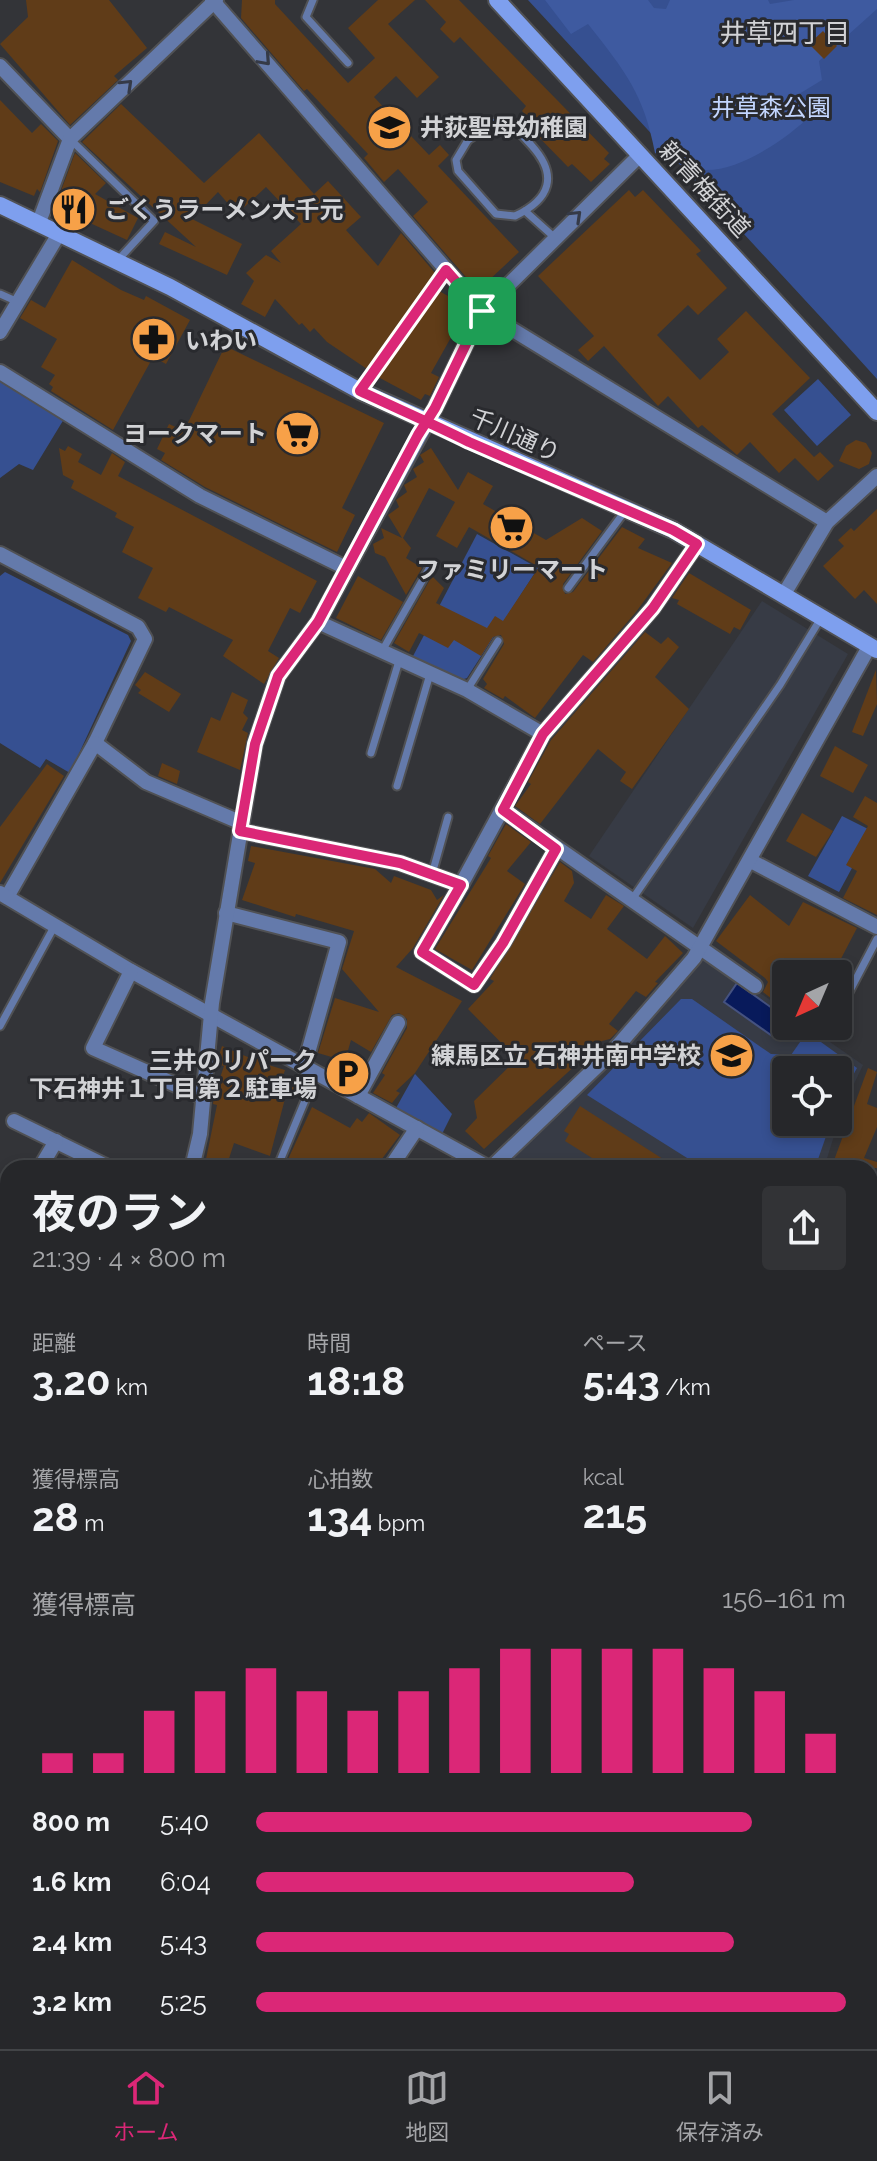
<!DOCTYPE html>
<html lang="ja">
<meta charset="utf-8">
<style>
:root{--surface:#26272a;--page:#323336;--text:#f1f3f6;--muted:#a4a5a8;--line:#424447;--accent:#db2777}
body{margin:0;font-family:Raleway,"Noto Sans JP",sans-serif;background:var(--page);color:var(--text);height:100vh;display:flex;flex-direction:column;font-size:30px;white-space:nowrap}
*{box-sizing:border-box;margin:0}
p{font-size:26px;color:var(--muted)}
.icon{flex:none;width:44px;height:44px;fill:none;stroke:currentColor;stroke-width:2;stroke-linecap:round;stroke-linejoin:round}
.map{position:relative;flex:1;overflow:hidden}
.details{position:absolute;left:0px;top:1160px;width:878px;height:890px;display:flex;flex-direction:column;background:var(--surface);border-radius:24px 24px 0 0;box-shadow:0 4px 12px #0003,0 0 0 2px var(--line)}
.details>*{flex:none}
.needle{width:52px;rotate:224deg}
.tools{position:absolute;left:772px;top:960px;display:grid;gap:16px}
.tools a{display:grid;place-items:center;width:80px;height:80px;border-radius:8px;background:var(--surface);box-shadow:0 4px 12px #0003,0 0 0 2px var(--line);font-size:40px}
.pin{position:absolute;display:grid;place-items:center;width:68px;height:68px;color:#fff;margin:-34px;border-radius:16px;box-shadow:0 4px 12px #0006}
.round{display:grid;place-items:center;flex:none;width:84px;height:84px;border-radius:8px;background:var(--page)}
.overview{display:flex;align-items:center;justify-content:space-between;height:136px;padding:0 32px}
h1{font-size:44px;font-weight:700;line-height:60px}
.figures{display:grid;grid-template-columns:repeat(3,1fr);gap:12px;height:136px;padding:8px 32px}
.figures div{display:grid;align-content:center}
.figures b{font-size:40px;font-weight:700}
.figures small{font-size:22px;font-weight:400}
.figures p{font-size:22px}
.chart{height:224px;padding:16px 32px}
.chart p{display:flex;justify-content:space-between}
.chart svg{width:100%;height:144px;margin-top:8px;stroke:var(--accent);stroke-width:6}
ul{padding:0 32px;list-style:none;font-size:26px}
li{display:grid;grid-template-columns:128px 96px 1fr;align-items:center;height:60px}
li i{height:20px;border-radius:10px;background:var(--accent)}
.dock{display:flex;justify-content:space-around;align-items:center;height:112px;border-top:2px solid var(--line);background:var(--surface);font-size:22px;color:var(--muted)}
.dock a{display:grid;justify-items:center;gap:4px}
.dock .selected{color:var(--accent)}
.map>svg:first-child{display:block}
.built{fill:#373b45;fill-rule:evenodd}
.green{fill:#365091}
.forest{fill:#3e5aa0}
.water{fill:#081a5b;stroke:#455280;stroke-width:2}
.building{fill:#603c18}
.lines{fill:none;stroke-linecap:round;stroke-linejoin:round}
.lane-casing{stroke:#505154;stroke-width:11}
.street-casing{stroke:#505154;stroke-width:18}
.secondary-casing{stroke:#505154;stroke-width:20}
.lane{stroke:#647aab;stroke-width:7}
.street{stroke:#647aab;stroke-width:14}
.secondary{stroke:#7e9fee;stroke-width:16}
.oneway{stroke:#353a47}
.route-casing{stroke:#fff;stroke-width:16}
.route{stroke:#db2777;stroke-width:10}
.labels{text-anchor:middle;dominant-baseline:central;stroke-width:6;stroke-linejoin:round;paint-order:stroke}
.park-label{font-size:24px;fill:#c3d6fe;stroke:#292a2e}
.poi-label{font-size:24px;font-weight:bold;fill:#d2d3d6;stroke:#292a2e;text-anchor:start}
.street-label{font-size:24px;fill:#d2d3d6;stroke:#292a2e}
.neighbourhood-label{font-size:26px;fill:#d2d3d6;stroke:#292a2e}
</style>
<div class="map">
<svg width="877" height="2049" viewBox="0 0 877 2049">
<rect width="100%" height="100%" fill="#333438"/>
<g class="built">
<path d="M762,601L848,654L693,928L589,856Z"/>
<path d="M704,954L786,1011V1026H807L863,1065L843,1107L824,1168H500ZM786,1070H838V1122H786Z"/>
<path d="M877,1853V1985L870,1984V1880L872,1857Z"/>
</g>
<g class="green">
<path d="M528,0H877V379L828,325Z"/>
<path d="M818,379L851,415L817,446L784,410Z"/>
<path d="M0,380L64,419L33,470L19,464L0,478Z"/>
<path d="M477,534L538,568L467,678L461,680L412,658Z"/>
<path d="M5,572L128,635L131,641L70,773L46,759L40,768L0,743V576Z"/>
<path d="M842,816L872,831L839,892L808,876Z"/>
<path d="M681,999H692L771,1054L791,1055L807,1032L857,1068L838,1103V1070H786V1122H831L815,1168H703L587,1095Z"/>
<path d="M415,1074L452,1114L442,1134L396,1108Z"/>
</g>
<path class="forest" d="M545,0H648L654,8L666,9L670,0H768L770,4L794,0H877V9L819,61L822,80L799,94L811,115C787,139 732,177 696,169C682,166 668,158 655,153C644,94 625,71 588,24L571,34Z"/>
<path class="water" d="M737,983L786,1018L775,1038L724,1002Z"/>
<g class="building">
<path d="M26,0H109L147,48L114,76L118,80L70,125L0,44L28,17Z"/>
<path d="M242,0H275V4L348,83L375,58L348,28L378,0H415L388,24L439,77L417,98L396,76L374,97L429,155L440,145L449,155L438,166L519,252L488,281L493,287L486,293L478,291L413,216L428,202L398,169L384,182L364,158L368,154L307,89L304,91L241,18Z"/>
<path d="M425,0H459L609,153L604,159L610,164L591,182L572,164L568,167L525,123L530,119L522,111L526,106L460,37L454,43L440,29L446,22Z"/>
<path d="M823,31L837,46L824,59L809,44Z"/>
<path d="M0,100L32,133L41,124L58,141L40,192L37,189L34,196L0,182Z"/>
<path d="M121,104L204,183L259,133L314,194L328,181L361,217L346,230L378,266L401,233L435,273L367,369L327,342L314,328L310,332L302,323L299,325L275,299L265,317L241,304L254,281L246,273L266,255L281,263L271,251L301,224L266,187L237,214L218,192L192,219L242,244L227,275L159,244L165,232L196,247L82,142Z"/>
<path d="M75,153L106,183L95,194L138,218L127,240L55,207Z"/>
<path d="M629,190L635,197L643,190L701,251L696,254L727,288L698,315L688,305L657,335L700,380L729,352L717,339L746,311L810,378L772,414L814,457L820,452L834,466L818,481L795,458L779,473L750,442L737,455L702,425L698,428L668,396L658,406L604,346L588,361L578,350L594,336L538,276Z"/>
<path d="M72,260L121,290L144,300L146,296L190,320L166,364L153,357L113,430L51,391L53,387L49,384L55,375L41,367L57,339L20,318L31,300L45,308Z"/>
<path d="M439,291L450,297L454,294L467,309L431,373L439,377L430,396L425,394L421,400L378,377Z"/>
<path d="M225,346L384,423L342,508L355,515L337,552L205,487L161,460L165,453L157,449L169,424L184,431Z"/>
<path d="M856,440L866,443L872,453L869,464L859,469L839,461L846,446Z"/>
<path d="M68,446L82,454L78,462L101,475L112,453L125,462L118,476L317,581L300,613L290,608L268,651L279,658L264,684L223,656L233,640L169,607L166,612L138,598L153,568L122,552L134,527L115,517L117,513L71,488L74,481L63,475L59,448L65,451Z"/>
<path d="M431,448L458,490L468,472L493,486L483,504L546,540L582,518L602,531L563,584L565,594L573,592L622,527L645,539L638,548L672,563L636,612L593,662L583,655L535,718L505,696L503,699L484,688L487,684L483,679L504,644L501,635L493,637L481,656L454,640L448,648L419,633L409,652L394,643L432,576L444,588L436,603L487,628L495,616L503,621L539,567L469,527L457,548L436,536L455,502L429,488L403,538L411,548L406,558L422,568L406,595L385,557L375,553L373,544L384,538L381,528L402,538L388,515L399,507L396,500L407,492L404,485L417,477L413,469L424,462L420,455Z"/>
<path d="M877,509V604L864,590L855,599L823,566L844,546L838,540L851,528L854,531Z"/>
<path d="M689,573L751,610L740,630L734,627L730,634L677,604L679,600L672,598Z"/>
<path d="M358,576L403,602L381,640L336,618Z"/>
<path d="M645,632L661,644L668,637L679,647L655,677L689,709L632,789L620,781L626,772L598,749L540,824L515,806L531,784L528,782L551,740Z"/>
<path d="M876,670L877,704L863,736L852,732Z"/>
<path d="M145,672L181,694L169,712L138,693L141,690L135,685Z"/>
<path d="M232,692L248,700L243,713L248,718L242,730L248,733L240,770L197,752L211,717L220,721Z"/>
<path d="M835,746L868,765L853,793L820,776Z"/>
<path d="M162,763L180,771L177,784L158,776Z"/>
<path d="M47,764L64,776L0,883V827Z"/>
<path d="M865,796L877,803V915L843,898L857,871L846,865L868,826L853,817Z"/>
<path d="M802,813L833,831L816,857L786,841Z"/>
<path d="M506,824L531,842L507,871L525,884L472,970L435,949L491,858L488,856Z"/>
<path d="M251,846L375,869L391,883L394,876L431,890L437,900L444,895L413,948L396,967L462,1001L415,1073L396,1091L400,1093L392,1103L373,1093L385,1075L382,1073L407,1028V1019L399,1013L392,1015L371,1052L351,1040L345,1061L318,1053L335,998L379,1012L342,969L354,931L296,914L295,917L242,900L255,863L248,861Z"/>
<path d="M560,862L572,871L574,883L564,901L591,919L606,895L624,906L607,929L647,959L665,936L683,953L655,982L658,983L646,997L636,991L609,1024L618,1031L610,1039L602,1041L484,1149L465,1131L477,1118L474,1101L517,1059L468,1009L494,981L490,979Z"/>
<path d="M750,895L789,926L803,902L857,928L833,974H786V989L777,1003L763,992L768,982L765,978L716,941Z"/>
<path d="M222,1046L250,1058L252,1053L264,1058L262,1063L285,1070L283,1076L305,1083L300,1095L287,1091L270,1156L234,1143L226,1168H216L205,1164L217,1105L213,1104L214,1096L224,1066L216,1064Z"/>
<path d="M868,1068L877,1072L867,1104L877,1108V1127L864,1158L877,1162V1168H846L833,1163Z"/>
<path d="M580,1106L677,1168H585L592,1158L565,1141L569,1134L564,1131Z"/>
<path d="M312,1107L350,1128L357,1118L362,1122L369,1113L400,1135L375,1168H284Z"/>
</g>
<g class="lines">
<defs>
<g id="lane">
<path d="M313,0L306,17L348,63"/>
<path d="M495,122C513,123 520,133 532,146C558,175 551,199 515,216L496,214L458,171L456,160L468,140Z"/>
<path d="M70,139L154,221L118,260"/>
<path d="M525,211L554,237"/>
<path d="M0,294L18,302"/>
<path d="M360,391L446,270"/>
<path d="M568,588L625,511"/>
<path d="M382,651L430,567"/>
<path d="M467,690L498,641"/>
<path d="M371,753L399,661"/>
<path d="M397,786L430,674"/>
<path d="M432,874L448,817"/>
<path d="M631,901L780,685L821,618"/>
<path d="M845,1000L877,939"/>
<path d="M0,1026L54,927"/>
<path d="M277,1168L316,1074"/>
<path d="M870,1214L877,1216"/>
<path d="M0,1565L8,1573"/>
<path d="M870,1636H877"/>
<path d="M870,1773L871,1819"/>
<path d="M0,1837L8,1843"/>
<path d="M0,1937L8,1947"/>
</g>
<g id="street">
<path d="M212,0L482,311L827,522"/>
<path d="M0,66L70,139"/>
<path d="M39,222L70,139L216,0"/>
<path d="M0,332L60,232"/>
<path d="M0,372L200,496L346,568"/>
<path d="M0,554L138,627L145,639L95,743L7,897"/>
<path d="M784,594L827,522L877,476"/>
<path d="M318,622L467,690L543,734"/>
<path d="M95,743L146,782L242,823"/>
<path d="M503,810L755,986"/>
<path d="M240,831L400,863L461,885L543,734L653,608L697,544"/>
<path d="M751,861L877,927"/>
<path d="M461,885L422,952L474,985L503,943L556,849"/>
<path d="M0,893L131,971L489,1168"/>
<path d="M226,913L339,942L304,1067"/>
<path d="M131,971L93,1048L203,1097"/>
<path d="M358,1096L398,1023"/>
<path d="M14,1121L110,1168"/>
<path d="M40,1168L56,1141"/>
<path d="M192,1168L200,1134L212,1003L255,744L278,676L318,622L435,408L482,311L640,155"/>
<path d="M390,1168L417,1128"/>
<path d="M491,1168L615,1049L694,958L869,647"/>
<path d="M0,1236L8,1223"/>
<path d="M0,1286L8,1291"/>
<path d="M870,1311L877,1292"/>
<path d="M870,1412L877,1414"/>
<path d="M0,1413L8,1419"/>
<path d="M0,1545L8,1534"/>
<path d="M0,1724L8,1729"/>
<path d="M870,1765H877"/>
<path d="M0,1781L8,1774"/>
<path d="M870,1846H877"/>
<path d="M870,1987L877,1988"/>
<path d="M0,2005L8,1998"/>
<path d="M568,2042L604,2049"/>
<path d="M136,2049L143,2042"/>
<path d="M513,2049L517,2042"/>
<path d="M703,2049L704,2042"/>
</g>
<g id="secondary">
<path d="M497,0L877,412"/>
<path d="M0,205L170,287L360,391L673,530L877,650"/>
</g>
</defs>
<use href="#lane" class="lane-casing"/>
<use href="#street" class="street-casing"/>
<use href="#secondary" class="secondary-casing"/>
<use href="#lane" class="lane"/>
<use href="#street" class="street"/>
<use href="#secondary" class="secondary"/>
</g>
<defs><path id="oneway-chevron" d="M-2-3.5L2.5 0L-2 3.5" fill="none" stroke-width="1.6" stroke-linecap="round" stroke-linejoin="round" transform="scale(2)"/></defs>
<g class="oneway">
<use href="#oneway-chevron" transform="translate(265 60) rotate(48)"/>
<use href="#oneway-chevron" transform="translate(127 85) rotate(-44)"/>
<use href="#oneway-chevron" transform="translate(576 216) rotate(-44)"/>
</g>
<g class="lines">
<defs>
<path id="route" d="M482,311L435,408L418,435L318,622L278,676L255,744L240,831L400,863L461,885L422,952L474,985L503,943L556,849L503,810L543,734L653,608L697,544L673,530L469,442C433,424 396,408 360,391L446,270L482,311"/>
</defs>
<use href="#route" class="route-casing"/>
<use href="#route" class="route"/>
</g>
<defs>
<symbol id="school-disc" viewBox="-11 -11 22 22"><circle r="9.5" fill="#f7a148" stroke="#292a2e"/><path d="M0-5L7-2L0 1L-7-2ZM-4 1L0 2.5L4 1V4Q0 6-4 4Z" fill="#111"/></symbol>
<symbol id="restaurant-disc" viewBox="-11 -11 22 22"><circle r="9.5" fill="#f7a148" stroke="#292a2e"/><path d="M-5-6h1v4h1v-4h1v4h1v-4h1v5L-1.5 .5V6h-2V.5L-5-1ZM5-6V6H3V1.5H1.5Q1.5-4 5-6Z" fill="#111"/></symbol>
<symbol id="pharmacy-disc" viewBox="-11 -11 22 22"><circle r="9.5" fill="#f7a148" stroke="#292a2e"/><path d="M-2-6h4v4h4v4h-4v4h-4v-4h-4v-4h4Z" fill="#111"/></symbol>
<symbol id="supermarket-disc" viewBox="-11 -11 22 22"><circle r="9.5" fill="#f7a148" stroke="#292a2e"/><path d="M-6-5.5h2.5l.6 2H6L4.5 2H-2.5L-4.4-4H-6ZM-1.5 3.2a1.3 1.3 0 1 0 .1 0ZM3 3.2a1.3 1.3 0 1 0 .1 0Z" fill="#111"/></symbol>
<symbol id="parking-disc" viewBox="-11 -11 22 22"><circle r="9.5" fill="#f7a148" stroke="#292a2e"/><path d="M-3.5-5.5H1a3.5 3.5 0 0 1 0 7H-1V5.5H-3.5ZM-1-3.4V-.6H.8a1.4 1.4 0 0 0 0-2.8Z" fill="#111"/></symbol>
</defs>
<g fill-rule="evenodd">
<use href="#school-disc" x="364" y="102" width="51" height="51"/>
<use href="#restaurant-disc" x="48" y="184" width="51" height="51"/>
<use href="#pharmacy-disc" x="128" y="314" width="51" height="51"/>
<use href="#supermarket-disc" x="272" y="408" width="51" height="51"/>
<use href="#supermarket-disc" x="486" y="502" width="51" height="51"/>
<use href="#school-disc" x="706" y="1030" width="51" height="51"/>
<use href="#parking-disc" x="322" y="1048" width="51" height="51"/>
</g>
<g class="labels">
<g class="park-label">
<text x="771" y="107">井草森公園</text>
</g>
<g class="poi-label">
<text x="420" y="127">井荻聖母幼稚園</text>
<text x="105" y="209">ごくうラーメン大千元</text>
<text x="185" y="340">いわい</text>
<text x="267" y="433" text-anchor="end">ヨークマート</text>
<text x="512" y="569" text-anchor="middle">ファミリーマート</text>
<text x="701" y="1055" text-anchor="end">練馬区立 石神井南中学校</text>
<text x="317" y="1060" text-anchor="end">三井のリパーク<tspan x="317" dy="28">下石神井１丁目第２駐車場</tspan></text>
</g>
<g class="street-label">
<text transform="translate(705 189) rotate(47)">新青梅街道</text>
<text transform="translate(515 435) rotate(24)">千川通り</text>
</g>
<g class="neighbourhood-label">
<text x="785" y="33">井草四丁目</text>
</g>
</g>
</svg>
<div class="tools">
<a><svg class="needle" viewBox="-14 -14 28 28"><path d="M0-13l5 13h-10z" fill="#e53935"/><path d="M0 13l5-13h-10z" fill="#a4a5a8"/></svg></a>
<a><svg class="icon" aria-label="locate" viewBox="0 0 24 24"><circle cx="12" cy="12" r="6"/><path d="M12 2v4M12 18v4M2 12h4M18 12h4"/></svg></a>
</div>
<div class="pin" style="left:482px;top:311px;background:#1e9e55"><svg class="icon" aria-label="arrive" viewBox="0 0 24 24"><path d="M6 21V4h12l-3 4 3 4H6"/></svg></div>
<section class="details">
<div class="overview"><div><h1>夜のラン</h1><p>21:39 · 4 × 800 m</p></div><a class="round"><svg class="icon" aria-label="share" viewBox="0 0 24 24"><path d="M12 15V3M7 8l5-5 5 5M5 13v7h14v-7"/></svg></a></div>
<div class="figures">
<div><p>距離</p><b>3.20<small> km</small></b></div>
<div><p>時間</p><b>18:18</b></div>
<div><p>ペース</p><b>5:43<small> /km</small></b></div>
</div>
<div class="figures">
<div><p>獲得標高</p><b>28<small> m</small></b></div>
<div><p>心拍数</p><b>134<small> bpm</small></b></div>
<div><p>kcal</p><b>215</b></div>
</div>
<div class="chart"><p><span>獲得標高</span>156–161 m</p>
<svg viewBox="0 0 160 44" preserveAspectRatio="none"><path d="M5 44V38M15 44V38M25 44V25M35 44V19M45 44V12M55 44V19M65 44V25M75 44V19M85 44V12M95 44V6M105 44V6M115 44V6M125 44V6M135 44V12M145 44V19M155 44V32"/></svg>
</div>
<ul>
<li><b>800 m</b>5:40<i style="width:84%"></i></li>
<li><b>1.6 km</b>6:04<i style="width:64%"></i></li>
<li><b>2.4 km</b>5:43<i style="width:81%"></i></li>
<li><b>3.2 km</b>5:25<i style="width:100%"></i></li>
</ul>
</section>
</div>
<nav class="dock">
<a class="selected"><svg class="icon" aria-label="home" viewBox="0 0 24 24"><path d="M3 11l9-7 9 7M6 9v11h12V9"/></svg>ホーム</a>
<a><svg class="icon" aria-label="map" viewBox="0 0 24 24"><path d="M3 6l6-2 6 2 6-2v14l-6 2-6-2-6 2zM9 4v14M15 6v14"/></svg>地図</a>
<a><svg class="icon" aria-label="saved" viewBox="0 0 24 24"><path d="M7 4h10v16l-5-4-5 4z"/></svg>保存済み</a>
</nav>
